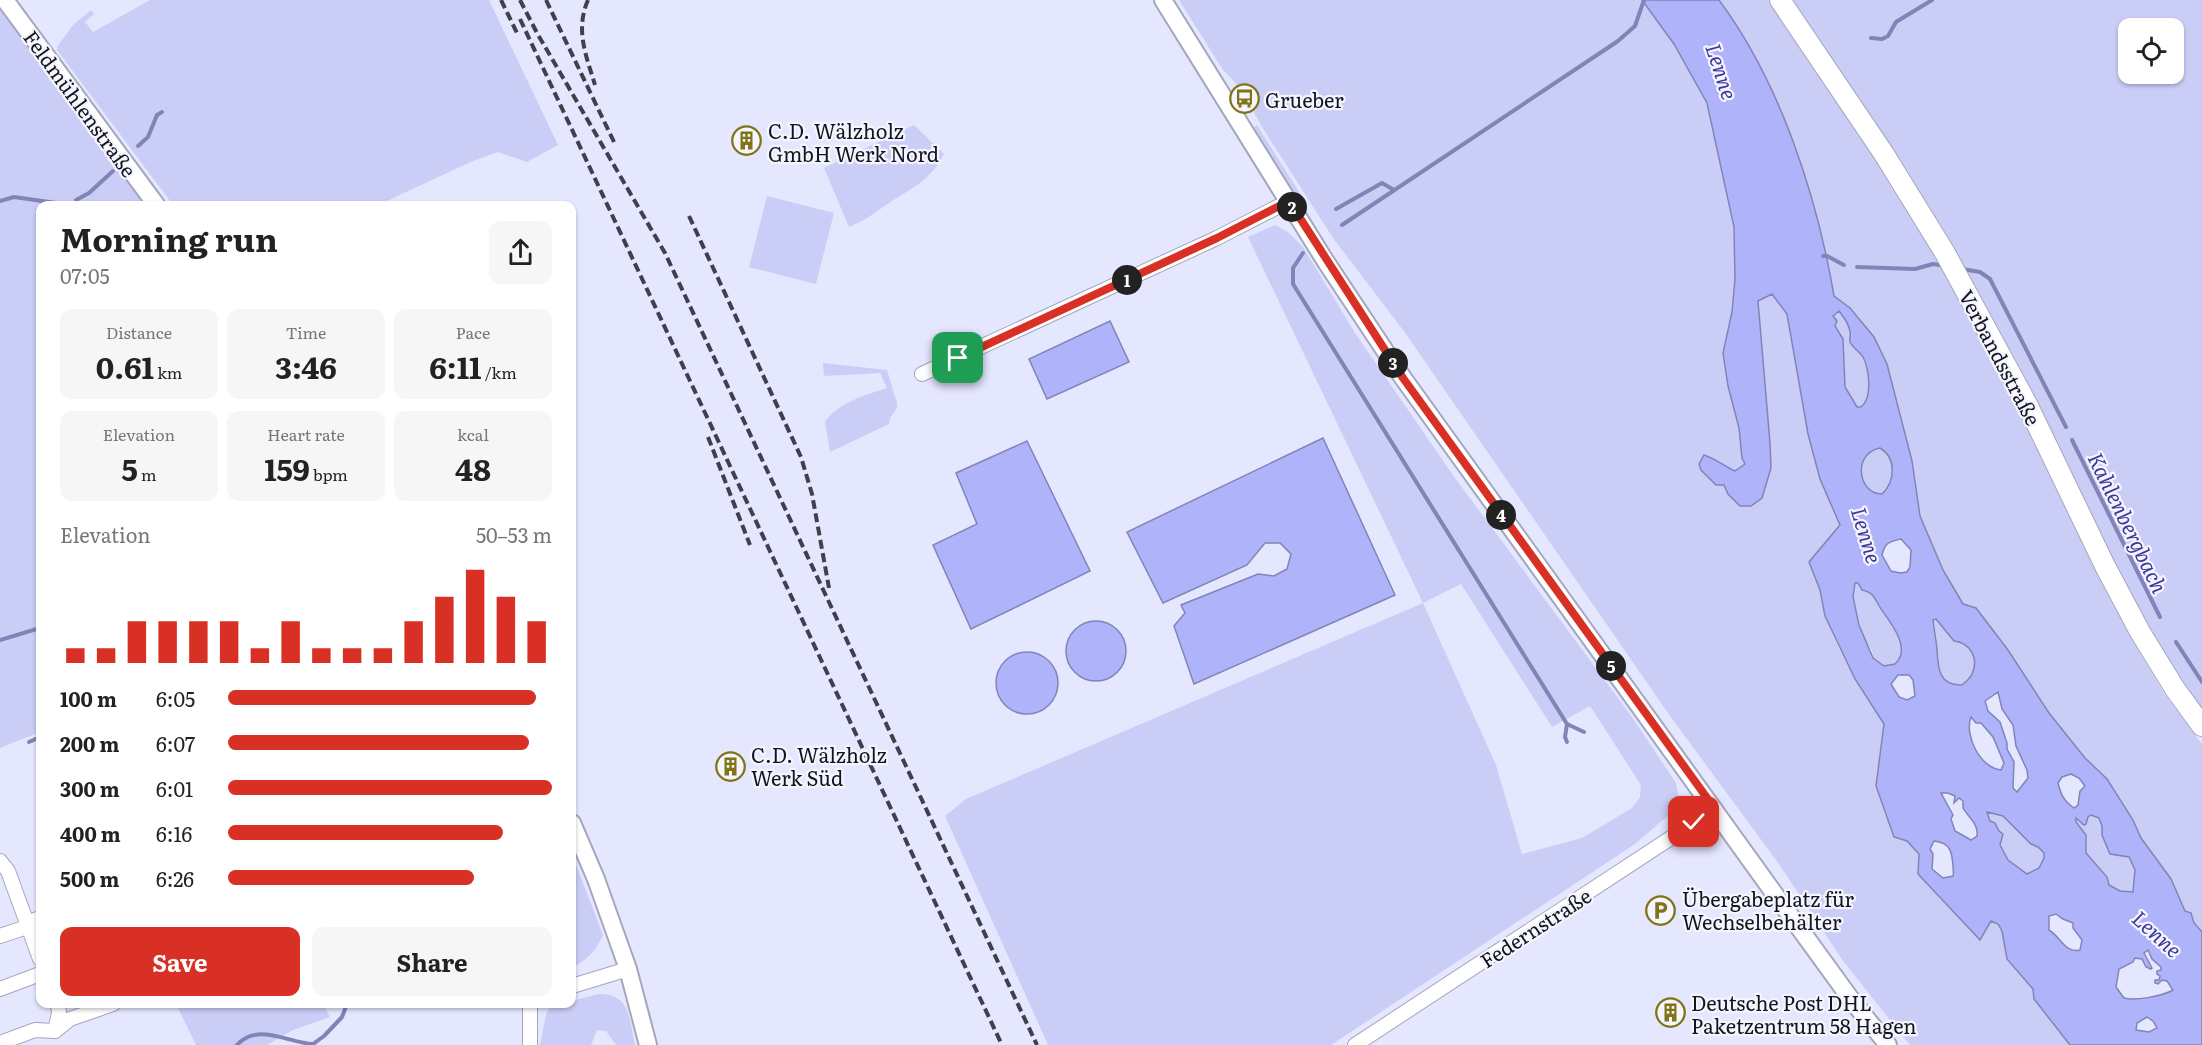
<!DOCTYPE html>
<meta charset="utf-8">
<style>
:root{--surface:#fff;--page:#f6f6f6;--text:#222;--muted:#767676;--accent:#d93025}
body{margin:0;font-family:Literata,serif;background:var(--page);color:var(--text);height:100vh;display:flex;flex-direction:column;font-size:22px;white-space:nowrap}
*{box-sizing:border-box;margin:0}
p{font-size:20px;color:var(--muted)}
.icon{flex:none;width:33px;height:33px;fill:none;stroke:currentColor;stroke-width:2;stroke-linecap:round;stroke-linejoin:round}
.map{position:relative;flex:1;overflow:hidden}
.drawer{position:absolute;left:36px;top:201px;width:540px;height:807px;display:flex;flex-direction:column;background:var(--surface);border-radius:12px;box-shadow:0 2px 4px #0004}
.drawer>*{flex:none}
.tools{position:absolute;left:2118px;top:18px;display:grid;gap:12px}
.tools a{display:grid;place-items:center;width:66px;height:66px;border-radius:12px;background:var(--surface);box-shadow:0 2px 4px #0004;font-size:30px}
.pin{position:absolute;display:grid;place-items:center;width:51px;height:51px;color:#fff;margin:-26px;border-radius:12px;box-shadow:0 3px 9px #0006}
.km{position:absolute;width:30px;height:30px;margin:-15px;border-radius:50%;background:#222;color:#fff;font-size:16px;line-height:30px;text-align:center}
.round{display:grid;place-items:center;flex:none;width:63px;height:63px;border-radius:12px;background:var(--page)}
.head{display:flex;align-items:center;justify-content:space-between;height:102px;padding:0 24px}
h1{font-size:33px;font-weight:700;line-height:45px}
.figures{display:grid;grid-template-columns:repeat(3,1fr);gap:9px;height:102px;padding:6px 24px}
.figures div{display:grid;align-content:center;border-radius:12px;background:var(--page);text-align:center}
.figures b{font-size:30px;font-weight:700}
.figures small{font-size:16px;font-weight:400}
.figures p{font-size:16px}
.chart{height:168px;padding:12px 24px}
.chart p{display:flex;justify-content:space-between}
.chart svg{width:100%;height:108px;margin-top:6px;stroke:var(--accent);stroke-width:6}
.button{display:flex;gap:12px;margin-top:auto;padding:12px 24px}
.button a{flex:1;height:69px;border-radius:12px;background:var(--accent);color:#fff;font-size:24px;font-weight:700;line-height:69px;text-align:center}
.button a+a{background:var(--page);color:var(--text)}
ul{padding:0 24px;list-style:none;font-size:20px}
li{display:grid;grid-template-columns:96px 72px 1fr;align-items:center;height:45px}
li i{height:15px;border-radius:8px;background:var(--accent)}
.map>svg:first-child{display:block}
.green{fill:#cacef6;fill-rule:evenodd}
.water{fill:#afb4fa;stroke:#8084b7;stroke-width:1.5;fill-rule:evenodd}
.lines{fill:none;stroke-linecap:round;stroke-linejoin:round}
.stream{stroke:#8084b7;stroke-width:4}
.minor-casing{stroke:#a4a7bc;stroke-width:16}
.tertiary-casing{stroke:#a4a7bc;stroke-width:20}
.secondary-casing{stroke:#a4a7bc;stroke-width:22}
.minor{stroke:#fff;stroke-width:14}
.tertiary{stroke:#fff;stroke-width:16}
.secondary{stroke:#fff;stroke-width:20}
.rail{stroke:#3e404b;stroke-width:4;stroke-dasharray:9 4.5;stroke-linecap:butt}
.route-casing{stroke:#fff;stroke-width:12}
.route{stroke:#d93025;stroke-width:8}
.labels{text-anchor:middle;dominant-baseline:central;stroke-width:4.5;stroke-linejoin:round;paint-order:stroke}
.poi-label{font-size:20px;fill:#13141c;stroke:#f4f5fe;text-anchor:start}
.street-label{font-size:20px;fill:#13141c;stroke:#f4f5fe}
.water-label{font-size:21px;font-style:italic;fill:#3e3799;stroke:#f4f5fe}
</style>
<div class="map">
<svg width="2202" height="1045" viewBox="0 0 2202 1045">
<rect width="100%" height="100%" fill="#e4e7fe"/>
<g class="green">
<path d="M0,0L157,205L40,206V732L0,748Z"/>
<path d="M150,0H489L558,145L527,162L498,152L473,161L378,205H173L57,50V47L73,25L91,10L94,14L85,22L93,32Z"/>
<path d="M1179,0H1642L1674,44L1707,103L1734,227L1735,279L1732,312L1723,353L1728,386L1739,428L1742,457L1745,464L1735,471L1724,467L1713,458L1724,484L1770,443L1758,300L1772,294L1787,314L1795,365L1820,479L1840,525L1817,552C1819,573 1818,596 1826,617C1839,655 1862,690 1884,724L1876,786L1907,841L1920,854L1980,940L1991,921L1998,924L2002,931L2007,959L2033,989L2034,999L2070,1045H1910L1843,961L1779,864L1670,716L1406,334L1333,238L1262,127L1241,89L1223,70Z"/>
<path d="M1719,0H2202V713L2111,597L2130,636L2163,692L2202,744V932L2194,923L2191,913L2185,911L2171,879L2141,838L2133,820L2107,779L2085,758L2049,713L2008,650L1976,608L1963,604L1943,570L1920,516L1912,461L1887,364L1874,337L1850,308L1834,296C1817,196 1780,82 1719,0ZM2128,28H2174V74H2128Z"/>
<path d="M914,125L944,154C930,181 913,187 889,203C876,212 864,221 849,227L824,168Z"/>
<path d="M1257,125L1303,198L1300,201H1297L1253,128Z"/>
<path d="M767,196L834,213L816,284L749,267Z"/>
<path d="M1275,225L1288,232L1303,247L1357,336L1455,478L1632,717L1676,783L1679,799L1671,813L1635,844L1331,1045H1048L945,816L966,799L1423,603L1248,237ZM1461,584L1552,727L1590,706L1641,785L1640,797L1632,808L1582,838L1522,854L1496,765L1423,603Z"/>
<path d="M1839,311C1844,318 1849,323 1850,332C1851,335 1849,338 1850,342C1852,347 1860,351 1862,357C1869,369 1873,398 1861,407H1857L1845,387L1843,339L1835,326L1833,316Z"/>
<path d="M823,363L887,370L897,403V408L890,418L889,424L830,452L825,422C838,402 866,395 887,388L880,373L824,376Z"/>
<path d="M1880,448C1897,458 1895,482 1882,494C1860,495 1850,455 1880,448Z"/>
<path d="M1855,583H1858L1862,590L1876,598L1882,610L1896,628L1901,648L1900,658L1895,664L1884,666L1873,658L1872,651L1863,636L1853,597Z"/>
<path d="M1936,619L1968,646L1973,654L1975,662L1973,674L1962,685C1938,685 1939,667 1937,649C1936,639 1934,630 1933,620Z"/>
<path d="M1990,811C1995,813 2000,814 2004,817C2014,824 2020,835 2030,843C2035,847 2043,848 2044,855C2044,859 2040,864 2039,869L2027,874L2014,865L2002,853L1999,832L1990,821L1987,812Z"/>
<path d="M2091,814L2099,818L2102,826V835C2123,852 2141,861 2133,892L2120,891L2109,885L2107,877L2086,853V835L2076,822V818L2084,825L2088,817Z"/>
<path d="M572,854L603,935C596,950 587,961 572,967Z"/>
<path d="M598,994C631,993 629,1020 635,1045H616L606,1031L597,1030L591,1045H540L546,1014L550,1007L572,1004V1001Z"/>
<path d="M176,1004H323L330,1017L293,1030L267,1045H196Z"/>
</g>
<g class="water">
<path d="M1642,0H1719C1780,82 1817,196 1834,296L1850,308L1874,337L1887,364L1912,461L1920,516L1943,570L1963,604L1976,608L2008,650L2049,713L2085,758L2107,779L2133,820L2141,838L2171,879L2185,911L2191,913L2194,923L2202,932V1045H2070L2034,999L2033,989L2007,959L2002,931L1998,924L1991,921L1980,940L1918,874L1919,854L1907,841L1894,837L1876,786L1884,724L1855,679L1825,616L1820,590L1809,562L1840,525L1820,479L1808,434L1787,314L1772,294L1758,301L1770,443L1771,468L1762,498L1751,506H1740L1728,494L1724,485H1716L1701,470L1699,464L1704,455C1716,459 1724,466 1735,471L1745,464L1742,458L1739,428L1728,386L1723,353L1732,312L1735,279L1734,227L1707,103L1674,44ZM1839,311C1844,318 1849,323 1850,332C1851,335 1849,339 1850,342C1852,347 1860,352 1863,357C1869,369 1873,398 1861,407H1857L1845,387L1843,339L1835,326L1837,321L1833,316ZM1880,448C1897,458 1895,482 1882,494C1859,495 1851,454 1880,448ZM1901,539L1911,550L1910,567L1907,572L1900,573L1891,571L1882,555C1885,542 1889,542 1901,539ZM1855,583H1858L1862,590C1875,593 1875,600 1881,609C1891,623 1912,649 1895,664L1884,666L1873,658L1859,625L1853,597ZM1936,619L1954,641C1971,643 1979,659 1972,674C1970,679 1965,682 1962,685C1938,686 1938,667 1937,649C1936,639 1934,630 1933,620ZM1898,675H1909L1913,680L1915,696L1907,700L1899,697L1891,684ZM1998,692L2002,709L2013,725L2016,746L2027,770L2028,778L2017,792L2013,788L2014,762L2007,749V743L2000,722L1988,711L1985,701ZM1971,717L1976,723H1981L1993,737L2004,763L2001,770C1980,768 1964,735 1971,717ZM2071,774L2079,778L2085,786L2080,791L2078,805L2074,808C2064,801 2061,795 2058,783L2062,777ZM1941,793H1948L1955,796L1954,803L1959,798L1963,801V808C1968,817 1979,824 1977,836L1971,840L1955,831L1951,819L1953,815ZM1987,812L2003,816L2031,844L2038,847L2044,853V858L2039,868L2027,874L2008,860L2000,845L2003,834L1999,831L1995,823L1990,821ZM2091,815L2099,818L2102,826V835L2110,854L2129,857L2135,870L2133,892L2120,891L2109,885L2107,877L2086,853V835L2076,822V818L2084,825L2086,824L2088,817ZM1934,841C1951,843 1952,852 1953,866C1953,869 1954,872 1953,876L1943,878L1932,869L1933,854L1930,849ZM2056,914L2063,919L2073,923V928L2082,940L2080,950C2065,954 2060,936 2049,930V916ZM2148,950L2152,959L2161,967V970L2157,971V974L2160,976L2159,980H2155V983L2158,984L2162,980L2167,981L2173,990C2163,996 2136,1001 2124,998L2116,987L2119,969L2133,962L2135,958L2142,959L2146,967L2151,969L2152,968L2144,953ZM2147,1017L2153,1021L2157,1028L2149,1032L2136,1030L2137,1023Z"/>
<path d="M1110,321L1129,362L1047,399L1029,359Z"/>
<path d="M1323,438L1395,595L1194,684L1174,626L1185,613L1181,605L1258,574L1274,576L1287,569L1291,554L1280,543H1265L1247,565L1163,603L1127,532Z"/>
<path d="M1027,441L1090,571L971,629L933,545L977,524L956,473Z"/>
<circle cx="1096" cy="651" r="30"/>
<circle cx="1027" cy="683" r="31"/>
</g>
<g class="lines">
<g class="stream">
<path d="M1871,38L1882,39L1888,36L1896,22L1932,0"/>
<path d="M138,146L148,137L157,115L162,112"/>
<path d="M76,200L89,193L113,171"/>
<path d="M0,201L14,197L56,203"/>
<path d="M1336,209L1382,183L1394,190"/>
<path d="M1342,225L1618,41L1635,26L1644,0"/>
<path d="M1303,253L1293,268V284L1567,724L1584,732"/>
<path d="M1823,256H1827L1844,265"/>
<path d="M1857,267L1915,269L1933,264L1946,266"/>
<path d="M1962,269L1980,272L1990,279L2066,427"/>
<path d="M2072,440L2160,617"/>
<path d="M0,640L40,628"/>
<path d="M2176,642L2202,682"/>
<path d="M1567,724L1565,737L1567,742"/>
<path d="M29,742L40,737"/>
<path d="M237,1045C257,1022 289,1043 313,1044L324,1036L342,1017L347,1004"/>
</g>
<defs>
<g id="minor">
<path d="M922,374L1217,238L1289,201"/>
<path d="M0,861L8,871L40,959"/>
<path d="M26,923L40,918"/>
<path d="M0,936L27,927"/>
<path d="M572,986L628,969"/>
<path d="M0,989L40,974"/>
<path d="M55,1031L59,1013L58,1004"/>
<path d="M0,1043L35,1030L55,1031L70,1019L113,1004"/>
<path d="M530,1045V1004"/>
<path d="M1355,1045L1715,809"/>
</g>
<g id="tertiary">
<path d="M5,0L157,206"/>
<path d="M1163,0L1326,262L1403,378L1771,889L1853,1002L1888,1045"/>
<path d="M572,823L596,879L628,969L648,1045"/>
</g>
<path id="secondary" d="M1780,0L1884,154L1945,253L2028,406L2105,566L2140,632L2175,689L2202,726"/>
</defs>
<use href="#minor" class="minor-casing"/>
<use href="#tertiary" class="tertiary-casing"/>
<use href="#secondary" class="secondary-casing"/>
<use href="#minor" class="minor"/>
<use href="#tertiary" class="tertiary"/>
<use href="#secondary" class="secondary"/>
<g class="rail">
<path d="M501,0L518,35"/>
<path d="M520,0L537,33L665,253L1037,1045"/>
<path d="M546,0L614,142"/>
<path d="M588,0C575,30 586,55 595,85"/>
<path d="M520,19L1002,1045"/>
<path d="M689,216L801,457L812,494L829,588"/>
<path d="M708,437L750,545"/>
</g>
</g>
<g class="lines">
<defs>
<path id="route" d="M958,358L1217,238L1289,201L1403,378L1715,809L1694,822"/>
</defs>
<use href="#route" class="route-casing"/>
<use href="#route" class="route"/>
</g>
<defs>
<symbol id="bus-ring" viewBox="-11 -11 22 22"><circle r="9.5" fill="#f4f5fe" stroke="#817416" stroke-width="1.5"/><path d="M-5-6H5V4H4V6H2V4H-2V6H-4V4H-5ZM-3.5-4V0h7V-4ZM-3.5 1.2v1.5H-2V1.2ZM2 1.2v1.5H3.5V1.2Z" fill="#817416"/></symbol>
<symbol id="building-ring" viewBox="-11 -11 22 22"><circle r="9.5" fill="#f4f5fe" stroke="#817416" stroke-width="1.5"/><path d="M-4-6H4V6H1V3H-1V6H-4ZM-2.5-4.3h1.7v1.8h-1.7ZM.8-4.3h1.7v1.8H.8ZM-2.5-1h1.7V.8h-1.7ZM.8-1h1.7V.8H.8Z" fill="#817416"/></symbol>
<symbol id="parking-ring" viewBox="-11 -11 22 22"><circle r="9.5" fill="#f4f5fe" stroke="#817416" stroke-width="1.5"/><path d="M-3.5-5.5H1a3.5 3.5 0 0 1 0 7H-1V5.5H-3.5ZM-1-3.4V-.6H.8a1.4 1.4 0 0 0 0-2.8Z" fill="#817416"/></symbol>
</defs>
<g fill-rule="evenodd">
<use href="#bus-ring" x="1228" y="82" width="33" height="33"/>
<use href="#building-ring" x="730" y="124" width="33" height="33"/>
<use href="#building-ring" x="714" y="750" width="33" height="33"/>
<use href="#parking-ring" x="1644" y="894" width="33" height="33"/>
<use href="#building-ring" x="1654" y="996" width="33" height="33"/>
</g>
<g class="labels">
<g class="poi-label">
<text x="1265" y="99">Grueber</text>
<text x="768" y="130">C.D. Wälzholz<tspan x="768" dy="23">GmbH Werk Nord</tspan></text>
<text x="751" y="754">C.D. Wälzholz<tspan x="751" dy="23">Werk Süd</tspan></text>
<text x="1682" y="898">Übergabeplatz für<tspan x="1682" dy="23">Wechselbehälter</tspan></text>
<text x="1691" y="1002">Deutsche Post DHL<tspan x="1691" dy="23">Paketzentrum 58 Hagen</tspan></text>
</g>
<g class="street-label">
<text transform="translate(81 103) rotate(54)">Feldmühlenstraße</text>
<text transform="translate(2001 357) rotate(62)">Verbandsstraße</text>
<text transform="translate(1535 927) rotate(-33)">Federnstraße</text>
</g>
<g class="water-label">
<text transform="translate(1723 71) rotate(72)">Lenne</text>
<text transform="translate(2129 522) rotate(64)">Kahlenbergbach</text>
<text transform="translate(1868 535) rotate(73)">Lenne</text>
<text transform="translate(2158 933) rotate(42)">Lenne</text>
</g>
</g>
</svg>
<div class="tools">
<a><svg class="icon" aria-label="locate" viewBox="0 0 24 24"><circle cx="12" cy="12" r="6"/><path d="M12 2v4M12 18v4M2 12h4M18 12h4"/></svg></a>
</div>
<div class="pin" style="left:958px;top:358px;background:#1e9e55"><svg class="icon" aria-label="arrive" viewBox="0 0 24 24"><path d="M6 21V4h12l-3 4 3 4H6"/></svg></div>
<div class="pin" style="left:1694px;top:822px;background:#d93025"><svg class="icon" aria-label="check" viewBox="0 0 24 24"><path d="M5 12l5 5 9-10"/></svg></div>
<b class="km" style="left:1127px;top:280px">1</b>
<b class="km" style="left:1292px;top:207px">2</b>
<b class="km" style="left:1393px;top:363px">3</b>
<b class="km" style="left:1501px;top:515px">4</b>
<b class="km" style="left:1611px;top:666px">5</b>
<section class="drawer">
<div class="head"><div><h1>Morning run</h1><p>07:05</p></div><a class="round"><svg class="icon" aria-label="share" viewBox="0 0 24 24"><path d="M12 15V3M7 8l5-5 5 5M5 13v7h14v-7"/></svg></a></div>
<div class="figures">
<div><p>Distance</p><b>0.61<small> km</small></b></div>
<div><p>Time</p><b>3:46</b></div>
<div><p>Pace</p><b>6:11<small> /km</small></b></div>
</div>
<div class="figures">
<div><p>Elevation</p><b>5<small> m</small></b></div>
<div><p>Heart rate</p><b>159<small> bpm</small></b></div>
<div><p>kcal</p><b>48</b></div>
</div>
<div class="chart"><p><span>Elevation</span>50–53 m</p>
<svg viewBox="0 0 160 44" preserveAspectRatio="none"><path d="M5 44V38M15 44V38M25 44V27M35 44V27M45 44V27M55 44V27M65 44V38M75 44V27M85 44V38M95 44V38M105 44V38M115 44V27M125 44V17M135 44V6M145 44V17M155 44V27"/></svg>
</div>
<ul>
<li><b>100 m</b>6:05<i style="width:95%"></i></li>
<li><b>200 m</b>6:07<i style="width:93%"></i></li>
<li><b>300 m</b>6:01<i style="width:100%"></i></li>
<li><b>400 m</b>6:16<i style="width:85%"></i></li>
<li><b>500 m</b>6:26<i style="width:76%"></i></li>
</ul>
<div class="button"><a>Save</a><a>Share</a></div>
</section>
</div>
